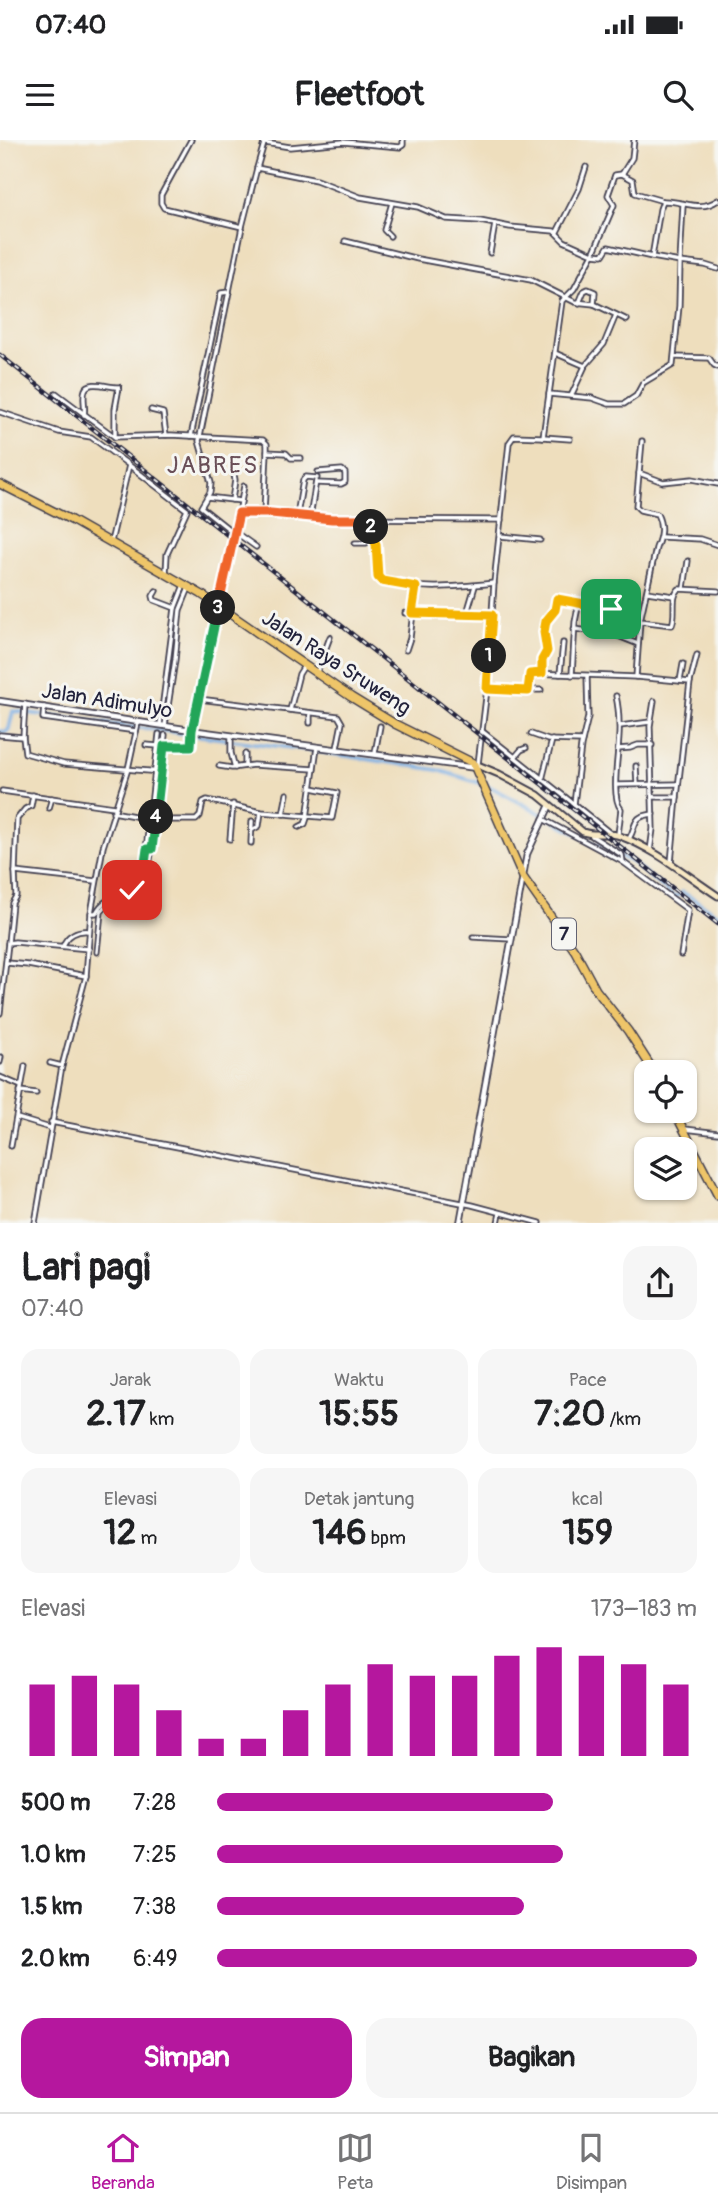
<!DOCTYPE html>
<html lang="id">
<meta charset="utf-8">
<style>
:root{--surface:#fff;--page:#f6f6f6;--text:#202124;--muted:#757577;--line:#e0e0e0;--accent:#b5179e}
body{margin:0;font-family:Pangolin,sans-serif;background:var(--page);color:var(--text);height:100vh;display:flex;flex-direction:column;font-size:26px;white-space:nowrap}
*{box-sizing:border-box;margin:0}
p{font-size:23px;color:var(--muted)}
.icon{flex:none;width:38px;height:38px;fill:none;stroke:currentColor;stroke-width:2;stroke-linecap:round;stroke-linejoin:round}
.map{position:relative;height:1083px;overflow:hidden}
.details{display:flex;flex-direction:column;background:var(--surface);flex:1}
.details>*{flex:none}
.controls{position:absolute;left:634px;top:920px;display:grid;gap:14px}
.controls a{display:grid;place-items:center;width:63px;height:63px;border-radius:14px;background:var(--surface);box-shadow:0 2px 5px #0004;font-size:35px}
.pin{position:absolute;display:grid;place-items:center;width:60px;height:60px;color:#fff;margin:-30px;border-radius:14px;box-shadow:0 4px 10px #0006}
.km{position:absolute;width:35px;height:35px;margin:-18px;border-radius:50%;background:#222;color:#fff;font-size:19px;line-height:35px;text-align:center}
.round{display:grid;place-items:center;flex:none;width:74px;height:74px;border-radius:21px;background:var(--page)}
.headline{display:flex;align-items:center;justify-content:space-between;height:119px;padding:0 21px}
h1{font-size:38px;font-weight:700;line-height:52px}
.metrics{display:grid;grid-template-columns:repeat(3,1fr);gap:10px;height:119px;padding:7px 21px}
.metrics div{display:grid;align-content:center;border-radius:18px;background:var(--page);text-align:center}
.metrics b{font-size:35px;font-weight:700}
.metrics small{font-size:19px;font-weight:400}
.metrics p{font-size:19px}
.chart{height:196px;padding:14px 21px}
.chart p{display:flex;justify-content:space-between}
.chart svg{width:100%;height:126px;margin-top:7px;stroke:var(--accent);stroke-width:6}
.primary-button{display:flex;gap:14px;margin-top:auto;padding:14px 21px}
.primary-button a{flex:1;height:80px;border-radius:21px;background:var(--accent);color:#fff;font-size:28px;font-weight:700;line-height:80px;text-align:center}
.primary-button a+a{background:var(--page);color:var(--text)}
ul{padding:0 21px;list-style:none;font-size:23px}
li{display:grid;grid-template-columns:112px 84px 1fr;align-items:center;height:52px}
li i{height:18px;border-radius:9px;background:var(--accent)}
.status{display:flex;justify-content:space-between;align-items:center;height:49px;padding:0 35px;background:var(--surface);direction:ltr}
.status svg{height:19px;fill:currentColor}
header{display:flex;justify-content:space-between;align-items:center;height:91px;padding:0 21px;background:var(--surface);font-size:32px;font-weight:700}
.tab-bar{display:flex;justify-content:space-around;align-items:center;height:98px;border-top:2px solid var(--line);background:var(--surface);font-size:19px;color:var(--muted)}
.tab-bar a{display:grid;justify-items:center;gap:4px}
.tab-bar .on{color:var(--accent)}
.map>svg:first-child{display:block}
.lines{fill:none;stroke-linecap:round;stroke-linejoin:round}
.canal{stroke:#75ade5;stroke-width:3.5}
.minor-casing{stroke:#413e4e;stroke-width:7}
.tertiary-casing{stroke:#413e4e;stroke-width:8}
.secondary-casing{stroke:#413e4e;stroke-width:9}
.trunk-casing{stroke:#413e4e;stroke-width:10}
.minor{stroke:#fff;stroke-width:3.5}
.tertiary{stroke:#fff;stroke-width:4.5}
.secondary{stroke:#f8e8c3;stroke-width:5}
.trunk{stroke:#eec569;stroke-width:7}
.rail-casing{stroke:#22223b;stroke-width:4.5}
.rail{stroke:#f6f6f2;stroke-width:2;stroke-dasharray:5;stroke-linecap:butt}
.split-1-casing{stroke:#fff;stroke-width:14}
.split-2-casing{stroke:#fff;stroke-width:14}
.split-3-casing{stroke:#fff;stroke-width:14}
.split-4-casing{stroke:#fff;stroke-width:14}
.split-5-casing{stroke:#fff;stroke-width:14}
.split-1{stroke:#f5b400;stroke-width:9}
.split-2{stroke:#f5b400;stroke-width:9}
.split-3{stroke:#f0652b;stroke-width:9}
.split-4{stroke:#22a559;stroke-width:9}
.split-5{stroke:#22a559;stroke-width:9}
.labels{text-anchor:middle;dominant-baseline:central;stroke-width:6;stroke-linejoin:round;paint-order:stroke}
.shield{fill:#f6f6f2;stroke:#626272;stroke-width:2}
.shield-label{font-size:19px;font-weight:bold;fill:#22223b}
.street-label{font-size:21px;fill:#22223b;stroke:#f6f6f2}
.quarter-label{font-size:24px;letter-spacing:2px;fill:#694e57;stroke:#f6f6f2}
</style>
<div class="status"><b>07:40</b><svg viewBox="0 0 49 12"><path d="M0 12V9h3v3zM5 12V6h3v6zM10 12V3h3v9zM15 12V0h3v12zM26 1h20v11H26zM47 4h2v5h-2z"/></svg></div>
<header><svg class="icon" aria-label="menu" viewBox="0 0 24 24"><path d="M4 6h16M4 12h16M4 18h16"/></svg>Fleetfoot<svg class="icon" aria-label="search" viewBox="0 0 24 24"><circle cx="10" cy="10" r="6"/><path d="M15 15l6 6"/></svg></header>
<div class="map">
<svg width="718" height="1083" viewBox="0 0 718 1083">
<rect width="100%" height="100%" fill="#f6f6f2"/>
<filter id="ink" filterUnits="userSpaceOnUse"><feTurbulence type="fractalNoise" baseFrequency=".0143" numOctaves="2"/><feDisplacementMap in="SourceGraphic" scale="14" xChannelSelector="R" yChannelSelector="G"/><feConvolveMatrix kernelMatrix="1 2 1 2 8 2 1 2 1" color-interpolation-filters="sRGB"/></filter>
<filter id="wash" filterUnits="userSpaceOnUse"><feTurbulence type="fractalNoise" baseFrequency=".00686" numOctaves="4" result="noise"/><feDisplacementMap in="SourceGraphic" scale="28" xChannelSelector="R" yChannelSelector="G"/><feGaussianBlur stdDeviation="1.57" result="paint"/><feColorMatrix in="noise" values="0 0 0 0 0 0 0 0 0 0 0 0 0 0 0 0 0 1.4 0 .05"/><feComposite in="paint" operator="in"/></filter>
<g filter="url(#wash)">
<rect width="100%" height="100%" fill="#eedebd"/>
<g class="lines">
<g class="canal">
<path d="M0,591L6,592L9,589L13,571L307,610L438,630L489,646L534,670L633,723L674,757L679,755"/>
<path d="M682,752L718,774"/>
</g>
</g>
</g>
<g filter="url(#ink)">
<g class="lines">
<defs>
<g id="minor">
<path d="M191,0L161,55V63L164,68L242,87"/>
<path d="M634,0L632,18L622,34L633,40L635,53L663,61"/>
<path d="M265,3L290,7L343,2L400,7L403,5V0"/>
<path d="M257,28L265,0"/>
<path d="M622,34L615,35L608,55L614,65L593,114L603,115L608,107L652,117L660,69L663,61C683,60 699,73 718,60"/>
<path d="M683,65L680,122L705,125L718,129"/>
<path d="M557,92L579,49L586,27"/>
<path d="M390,96L384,90L392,63"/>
<path d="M345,101L418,119L531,140L575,162L594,164L627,180"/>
<path d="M490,113L495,84"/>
<path d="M579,163L584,151L588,149L595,152L594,164"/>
<path d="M555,213L585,226L604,204L616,175"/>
<path d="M675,217L709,218L714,225L718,227"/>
<path d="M56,253L115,297L171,295L263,300L267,304V312L264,372"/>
<path d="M549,254L592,258L609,264H624L636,256L643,243L673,225L679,166L680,122L652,117"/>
<path d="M571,256L585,226"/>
<path d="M151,270L163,273L166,295"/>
<path d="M0,272L59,292L91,297L129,325L111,402"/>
<path d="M84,275C86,267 82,257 85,250C89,239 110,248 119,247L115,269V297"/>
<path d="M191,296L221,153L229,152"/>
<path d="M543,297L570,299"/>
<path d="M267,312L286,313L291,318H301"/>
<path d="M130,326L187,370L167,414L166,433"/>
<path d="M639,333L663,342L692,339L718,344"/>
<path d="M316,343L341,344L345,342V333L342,330L318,332"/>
<path d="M207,357L241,361"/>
<path d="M232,360L235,340L233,329"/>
<path d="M239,373L244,346"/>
<path d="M297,375L303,340L306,337L317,338"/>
<path d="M310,377L316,341"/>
<path d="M371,379C371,391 374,395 376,406C378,418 373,429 380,440C418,451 456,447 494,443"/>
<path d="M235,392L256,407"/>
<path d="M235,394L239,373H271L332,379L501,380"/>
<path d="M500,396L540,400"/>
<path d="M661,397L700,399L718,405"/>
<path d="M355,403H366L373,400"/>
<path d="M684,448L688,421"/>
<path d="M156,451L153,456L154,460L175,468"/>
<path d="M647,452L674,456"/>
<path d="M405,473L492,475"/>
<path d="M467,473L475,446"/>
<path d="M640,481L656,408C661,396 663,386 657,374L640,370L636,366L642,301"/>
<path d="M574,489L613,494L638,504"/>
<path d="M406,510L410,498L416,447"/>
<path d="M317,532L330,497"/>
<path d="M542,533L543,520L547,509L545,484L548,476L555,470L557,459L606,467L640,477"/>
<path d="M560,534L563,503"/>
<path d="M572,535L575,482L579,462"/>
<path d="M587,536L588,577L581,606L574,664L610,693"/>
<path d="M636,537L640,481L672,485C677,473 670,458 679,449L718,451"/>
<path d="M680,541L683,524"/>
<path d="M690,542L697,515"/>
<path d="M487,549L527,552L529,550L530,535L532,533L636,537L690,542L677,657L671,723"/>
<path d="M529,550H541"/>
<path d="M616,556C618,565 619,575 619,585C621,604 609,655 621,669L618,695"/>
<path d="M199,559L338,576L342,583L337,608"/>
<path d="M44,567L43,578L136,591"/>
<path d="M290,570L299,534L304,526"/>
<path d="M310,583V573"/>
<path d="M160,585L175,468L184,445"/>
<path d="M165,586L175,520L180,470L189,448"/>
<path d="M620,586L650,582"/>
<path d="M482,591L574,664"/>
<path d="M531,594L548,600L582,601"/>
<path d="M0,595L23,597L25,564"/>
<path d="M231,596V613L235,628"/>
<path d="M23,597L25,613L64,624L161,632"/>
<path d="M146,605L158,606"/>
<path d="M164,606H191L192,590L235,394L201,367L210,352L211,343L199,301L242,87L257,28L316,40L360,57L418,67L446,79L480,81L510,87L554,91L564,101L593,114L574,149L562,161L543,297L514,296L509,303L494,443L487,549L478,624"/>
<path d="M618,609L630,608L638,605H652"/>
<path d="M375,613L380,586"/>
<path d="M245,614V626"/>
<path d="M515,617L521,610L526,608"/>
<path d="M219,626L232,628L253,625L314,629"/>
<path d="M636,626L637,644"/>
<path d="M542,640L552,600"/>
<path d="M617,645L678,644"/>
<path d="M2,651L114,667"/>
<path d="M653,657H677"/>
<path d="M49,668L52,658"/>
<path d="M113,672L156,680H196L200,676L203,662L207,660L261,672L332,678L337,653L312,648"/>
<path d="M283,674L287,654"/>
<path d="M543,679L623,722"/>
<path d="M299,687L305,684L307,678L317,607"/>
<path d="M252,690L259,686L261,672"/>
<path d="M592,696L622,715L623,722L688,770L681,815"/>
<path d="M230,699L233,664"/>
<path d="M629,699C638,683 631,677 653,674"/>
<path d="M251,703L252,681"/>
<path d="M650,711L653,689L650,586L654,561"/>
<path d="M15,732L17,679L25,669L31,666L33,655"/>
<path d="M91,773H96C108,750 131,759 143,737L159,594"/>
<path d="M473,797L511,799"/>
<path d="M8,803L12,763L16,756L15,732L96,741"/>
<path d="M63,806C67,795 77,790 88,791"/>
<path d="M97,812L101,772L110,762L134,755L146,740L152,709L165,595"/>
<path d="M7,823L28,825L86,836"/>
<path d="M0,873L8,803L15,802L89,809"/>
<path d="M0,922L1,917"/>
<path d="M50,923L62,926"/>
<path d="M0,937L21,946"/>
<path d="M20,951L36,953"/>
<path d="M17,978L50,988"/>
<path d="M51,982L472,1065L540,1083"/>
<path d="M685,989L718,993"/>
<path d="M11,1006L25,926"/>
<path d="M35,1083L62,926L86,836L91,773L103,707L128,629L138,583"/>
<path d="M498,1083L500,1073"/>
</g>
<g id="tertiary">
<path d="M0,561L198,591L476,628"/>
<path d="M460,1083L527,714L550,665"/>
</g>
<path id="secondary" d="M473,623L499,634L538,655L583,692C596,697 608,691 620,696C657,710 686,735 718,756"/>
<g id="trunk">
<path d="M0,344L71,380L201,454L351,557L395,584L473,623L523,737L575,811L596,850L628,891L655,933"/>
<path d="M674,971L718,1056"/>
</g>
</defs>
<use href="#minor" class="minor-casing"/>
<use href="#tertiary" class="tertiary-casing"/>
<use href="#secondary" class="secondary-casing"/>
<use href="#trunk" class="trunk-casing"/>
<use href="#minor" class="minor"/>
<use href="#tertiary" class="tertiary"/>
<use href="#secondary" class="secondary"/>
<use href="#trunk" class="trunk"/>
<defs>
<path id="rail" d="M0,215L718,784"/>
</defs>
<use href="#rail" class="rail-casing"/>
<use href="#rail" class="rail"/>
</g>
</g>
<g class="lines" filter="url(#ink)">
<defs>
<path id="split-1" d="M489,516L487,549L528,551L530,534L542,533V520L547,511L544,492L546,481L555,470L557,459L611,469"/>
<path id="split-2" d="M371,387L372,397L376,404L378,437L382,441L416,447L412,473L492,475L489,516"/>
<path id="split-3" d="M218,468L239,373H271L332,379H371V387"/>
<path id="split-4" d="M156,677L164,606H191L192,590L218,468"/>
<path id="split-5" d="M132,750L143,737L147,709H152L156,677"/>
</defs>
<use href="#split-1" class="split-1-casing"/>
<use href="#split-2" class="split-2-casing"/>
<use href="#split-3" class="split-3-casing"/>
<use href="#split-4" class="split-4-casing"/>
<use href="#split-5" class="split-5-casing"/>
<use href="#split-1" class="split-1"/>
<use href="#split-2" class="split-2"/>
<use href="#split-3" class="split-3"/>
<use href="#split-4" class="split-4"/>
<use href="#split-5" class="split-5"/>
</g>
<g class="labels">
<rect class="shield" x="552" y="778.5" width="24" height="31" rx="5"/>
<g class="shield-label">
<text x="564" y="794">7</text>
</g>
<g class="street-label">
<text transform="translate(336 523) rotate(33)">Jalan Raya Sruweng</text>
<text transform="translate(107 561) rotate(9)">Jalan Adimulyo</text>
</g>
<g class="quarter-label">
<text x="213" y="325">JABRES</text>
</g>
</g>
</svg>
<div class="controls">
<a><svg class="icon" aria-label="locate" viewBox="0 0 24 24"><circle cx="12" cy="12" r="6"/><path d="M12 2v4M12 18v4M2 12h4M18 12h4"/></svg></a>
<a><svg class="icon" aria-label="layers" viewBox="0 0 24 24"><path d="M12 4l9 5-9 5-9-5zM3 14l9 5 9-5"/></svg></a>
</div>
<div class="pin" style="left:611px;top:469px;background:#1e9e55"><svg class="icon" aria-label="arrive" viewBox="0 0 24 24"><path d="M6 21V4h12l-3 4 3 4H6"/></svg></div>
<div class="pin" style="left:132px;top:750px;background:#d93025"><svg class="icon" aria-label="check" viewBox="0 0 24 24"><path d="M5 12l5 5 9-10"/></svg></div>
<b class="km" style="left:489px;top:516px">1</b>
<b class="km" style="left:371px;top:387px">2</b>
<b class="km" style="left:218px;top:468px">3</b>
<b class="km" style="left:156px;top:677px">4</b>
</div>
<section class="details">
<div class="headline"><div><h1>Lari pagi</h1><p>07:40</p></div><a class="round"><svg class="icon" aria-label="share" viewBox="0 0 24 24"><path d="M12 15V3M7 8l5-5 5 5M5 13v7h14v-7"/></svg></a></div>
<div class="metrics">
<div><p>Jarak</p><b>2.17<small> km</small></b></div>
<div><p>Waktu</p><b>15:55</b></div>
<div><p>Pace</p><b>7:20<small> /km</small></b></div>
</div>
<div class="metrics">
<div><p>Elevasi</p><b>12<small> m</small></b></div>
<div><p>Detak jantung</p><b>146<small> bpm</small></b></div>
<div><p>kcal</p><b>159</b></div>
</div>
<div class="chart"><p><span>Elevasi</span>173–183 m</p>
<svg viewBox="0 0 160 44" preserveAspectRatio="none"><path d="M5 44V19M15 44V16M25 44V19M35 44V28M45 44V38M55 44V38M65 44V28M75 44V19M85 44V12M95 44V16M105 44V16M115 44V9M125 44V6M135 44V9M145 44V12M155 44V19"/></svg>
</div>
<ul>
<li><b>500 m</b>7:28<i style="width:70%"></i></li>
<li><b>1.0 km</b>7:25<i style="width:72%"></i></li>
<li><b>1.5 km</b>7:38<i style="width:64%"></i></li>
<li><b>2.0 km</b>6:49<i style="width:100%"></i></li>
</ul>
<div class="primary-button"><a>Simpan</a><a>Bagikan</a></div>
</section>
<nav class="tab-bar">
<a class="on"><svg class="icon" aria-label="home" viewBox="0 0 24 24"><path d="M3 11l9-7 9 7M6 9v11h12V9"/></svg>Beranda</a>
<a><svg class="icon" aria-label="map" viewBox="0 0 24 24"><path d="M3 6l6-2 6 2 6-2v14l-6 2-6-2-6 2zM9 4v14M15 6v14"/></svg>Peta</a>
<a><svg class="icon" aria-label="saved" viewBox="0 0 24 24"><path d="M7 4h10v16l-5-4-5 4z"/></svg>Disimpan</a>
</nav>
